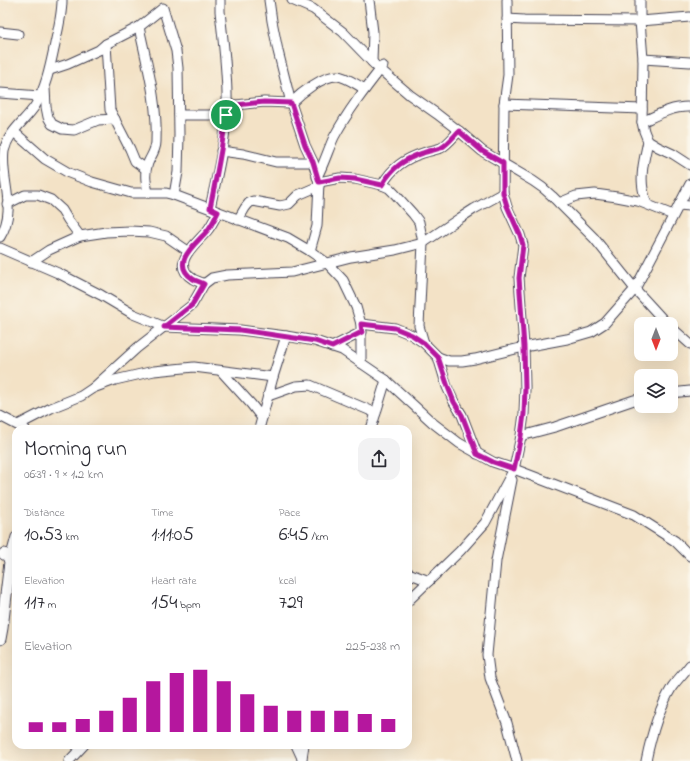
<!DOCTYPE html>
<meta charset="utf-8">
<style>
:root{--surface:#fff;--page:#f2f2f3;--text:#2b2b33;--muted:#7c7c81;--accent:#b5179e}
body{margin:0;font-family:"Indie Flower",sans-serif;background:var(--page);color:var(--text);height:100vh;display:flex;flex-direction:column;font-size:15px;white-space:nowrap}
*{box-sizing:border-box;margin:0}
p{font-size:13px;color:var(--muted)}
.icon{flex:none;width:22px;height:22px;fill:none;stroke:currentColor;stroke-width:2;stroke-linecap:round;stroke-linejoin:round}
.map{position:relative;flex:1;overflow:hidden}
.details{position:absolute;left:12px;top:425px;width:400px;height:324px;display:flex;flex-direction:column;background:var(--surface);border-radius:12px;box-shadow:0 4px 16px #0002}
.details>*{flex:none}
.needle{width:26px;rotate:180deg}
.controls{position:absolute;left:634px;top:317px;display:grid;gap:8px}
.controls a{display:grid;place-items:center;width:44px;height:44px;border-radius:8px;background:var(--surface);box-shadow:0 4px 16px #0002;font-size:20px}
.pin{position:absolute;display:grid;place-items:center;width:34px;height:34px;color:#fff;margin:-17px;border:2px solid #fff;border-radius:50%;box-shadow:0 1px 4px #0007}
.round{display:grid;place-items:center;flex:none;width:42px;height:42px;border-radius:12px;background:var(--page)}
.headline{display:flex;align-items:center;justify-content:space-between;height:68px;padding:0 12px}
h1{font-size:22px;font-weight:600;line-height:30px}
.figures{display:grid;grid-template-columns:repeat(3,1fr);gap:6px;height:68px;padding:4px 12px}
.figures div{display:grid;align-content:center}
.figures b{font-size:20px;font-weight:600}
.figures small{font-size:11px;font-weight:400}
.figures p{font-size:11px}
.chart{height:112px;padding:8px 12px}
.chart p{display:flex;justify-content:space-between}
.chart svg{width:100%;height:72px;margin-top:4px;stroke:var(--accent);stroke-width:6}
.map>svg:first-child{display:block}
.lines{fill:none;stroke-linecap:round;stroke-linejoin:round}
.minor-casing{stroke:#413f50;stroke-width:11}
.tertiary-casing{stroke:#413f50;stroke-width:13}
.minor{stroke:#fff;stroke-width:9}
.tertiary{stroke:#fff;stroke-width:11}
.route-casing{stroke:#fff;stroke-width:8}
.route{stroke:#b5179e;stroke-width:5}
</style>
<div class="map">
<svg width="690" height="761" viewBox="0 0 690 761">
<rect width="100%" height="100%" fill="#fbf7ec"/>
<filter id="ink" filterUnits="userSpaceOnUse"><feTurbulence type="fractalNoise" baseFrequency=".025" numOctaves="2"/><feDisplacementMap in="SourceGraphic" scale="8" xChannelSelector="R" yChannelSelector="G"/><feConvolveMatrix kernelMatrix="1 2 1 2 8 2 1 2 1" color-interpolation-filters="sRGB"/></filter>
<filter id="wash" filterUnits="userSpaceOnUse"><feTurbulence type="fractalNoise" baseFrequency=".012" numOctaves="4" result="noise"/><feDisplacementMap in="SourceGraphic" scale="16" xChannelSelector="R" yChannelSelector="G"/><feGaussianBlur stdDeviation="0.9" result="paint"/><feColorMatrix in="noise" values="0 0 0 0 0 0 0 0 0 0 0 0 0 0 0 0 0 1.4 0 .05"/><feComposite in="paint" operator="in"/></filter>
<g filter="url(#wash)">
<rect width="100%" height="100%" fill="#f3e2c6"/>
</g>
<g filter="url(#ink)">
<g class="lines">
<defs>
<g id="minor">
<path d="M269,0L272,21L278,51L291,103L305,145L313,162L319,182L317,226L310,251"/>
<path d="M292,0L313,9L343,32L375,65L410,95L437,114L459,131L482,151L533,181L543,188L552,196L594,238L635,289L667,324"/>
<path d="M369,0L373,32L372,62"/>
<path d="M640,0V21L643,59L642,122L644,131L648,141L658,147L673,154L690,165"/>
<path d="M507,19L524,20L640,21L690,17"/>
<path d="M139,27C147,65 158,103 156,142C156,150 151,156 148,163C144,173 146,182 148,193"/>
<path d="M0,32L18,34"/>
<path d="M106,44L110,110L130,149L135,161L146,169"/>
<path d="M643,59L690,62"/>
<path d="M50,70L68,64L99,50L106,44L139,27L163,8L176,51L178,68L179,135L178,172L174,195"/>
<path d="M45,88L46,107L48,117L52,124L62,129L74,130L98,120L115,119"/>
<path d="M0,93L40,96"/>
<path d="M504,104L642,109"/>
<path d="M227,106L264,102L291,103C301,93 322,76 337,76C345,76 357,85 365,89"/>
<path d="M179,115H226"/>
<path d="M642,122C657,115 673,106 690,107"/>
<path d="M14,132L45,159L69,173L92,182L131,193H166L174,195L288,238L310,251L327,263L343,280L356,307L361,324V363"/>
<path d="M221,151L243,154L276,162H313"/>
<path d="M317,177C324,164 328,150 334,137C348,111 365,89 383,66"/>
<path d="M319,182L340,178L355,179L382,185L389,188L395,194L413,214L419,222L423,243L419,326L424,343"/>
<path d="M382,185C392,168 404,159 423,153C428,151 435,150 441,148C448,144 454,136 459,131"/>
<path d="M559,203L576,196L595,194L617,197L638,201L673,215"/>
<path d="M7,204L25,195H38L51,200L62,210L68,220L80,236"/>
<path d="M647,204C645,199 644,194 643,189C640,173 645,156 648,141"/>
<path d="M679,205L690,206"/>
<path d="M210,208C217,176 226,139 227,106C228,75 223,42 220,11V0"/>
<path d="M238,220L245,208L249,203L253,201L280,206L289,204L298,195L319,186"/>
<path d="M0,237C18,208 0,180 4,151C8,132 25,121 35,106C47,86 51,62 56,39C59,26 62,13 62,0"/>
<path d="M0,248L58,273L101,295L133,314L165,327L240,330L286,336L315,341L342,350L386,380L433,423L459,443L493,462L514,469L634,515L675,541L690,556"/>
<path d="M31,262L49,250L80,236L106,232L130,231L149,232L166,236L188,251"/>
<path d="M204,284C201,282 196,281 193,279C169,264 196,244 207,231C212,225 215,218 218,212"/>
<path d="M361,324L395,328L412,335L424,343L438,357L449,361H462L475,359L524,347L567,339L591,332L605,323L635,289L690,184"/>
<path d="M671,327L690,344"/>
<path d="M332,347L362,332"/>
<path d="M438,357L447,387L454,402L462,415L477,454"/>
<path d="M221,371L251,404L262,418"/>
<path d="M93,388L137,348L192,305L204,284L212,278L227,275L292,272L351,257L395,250L423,243L460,218L474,209L503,193"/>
<path d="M671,393L690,391"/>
<path d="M268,396L296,386L310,385L376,413"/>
<path d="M0,416L25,429"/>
<path d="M18,425L51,408L81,396L93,388L115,380L154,371L194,367L273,377"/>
<path d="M259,429L273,377L286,336"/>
<path d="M371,429L386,380"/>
<path d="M521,436L555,427L634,400L641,399"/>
<path d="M512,480L496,561L487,655L490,678L507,723L517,761"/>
<path d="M10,559L16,537"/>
<path d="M408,573L429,581"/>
<path d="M408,601L460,551L485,523L514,469L521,436L524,414L525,388L524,347L519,278L523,245L520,235L507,207L503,193L504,104L508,75L507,0"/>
<path d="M296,745L302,758"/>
<path d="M69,761L84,745"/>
<path d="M302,761V758L304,745"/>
<path d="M646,761C651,736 658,710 672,687C677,680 684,673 690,665"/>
</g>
<path id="tertiary" d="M0,639L2,628L10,562L8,556L4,554"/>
</defs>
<use href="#minor" class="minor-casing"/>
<use href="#tertiary" class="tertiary-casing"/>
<use href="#minor" class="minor"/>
<use href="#tertiary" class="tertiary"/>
</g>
</g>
<g class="lines" filter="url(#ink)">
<defs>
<path id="route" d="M264,102L291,103L305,145L313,162L319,182L340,178L355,179L382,185C392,168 404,159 423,153C428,151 435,150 441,148C448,144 454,136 459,131L482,151L503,163V193L507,206L520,235L523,245L519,278L524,347L525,388L524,414L521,436L514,469L493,462L477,454L462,415L454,402L448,387L438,357L424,343L412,335L395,328L361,324L362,332L332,347L315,341L240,330L164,327L192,305L204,284C201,282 196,281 193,279C169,263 196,244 207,231C212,225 215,218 218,212L210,208C217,174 224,140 227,106Z"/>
</defs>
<use href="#route" class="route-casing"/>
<use href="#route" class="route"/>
</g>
</svg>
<div class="controls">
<a><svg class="needle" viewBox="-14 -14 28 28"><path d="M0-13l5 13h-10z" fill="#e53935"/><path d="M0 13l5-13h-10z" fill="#7c7c81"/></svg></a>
<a><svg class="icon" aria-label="layers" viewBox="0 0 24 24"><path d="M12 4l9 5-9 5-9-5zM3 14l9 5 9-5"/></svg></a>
</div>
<div class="pin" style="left:226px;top:115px;background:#1e9e55"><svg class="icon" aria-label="arrive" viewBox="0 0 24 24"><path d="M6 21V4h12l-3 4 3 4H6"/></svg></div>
<section class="details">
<div class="headline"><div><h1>Morning run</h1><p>06:39 · 9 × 1.2 km</p></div><a class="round"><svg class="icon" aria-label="share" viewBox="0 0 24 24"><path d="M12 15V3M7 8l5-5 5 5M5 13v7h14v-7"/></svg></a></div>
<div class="figures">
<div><p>Distance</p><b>10.53<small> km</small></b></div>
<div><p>Time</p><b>1:11:05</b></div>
<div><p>Pace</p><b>6:45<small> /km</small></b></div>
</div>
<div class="figures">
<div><p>Elevation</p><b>117<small> m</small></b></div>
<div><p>Heart rate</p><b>154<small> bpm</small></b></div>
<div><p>kcal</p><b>729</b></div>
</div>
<div class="chart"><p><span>Elevation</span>225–238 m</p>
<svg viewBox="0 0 160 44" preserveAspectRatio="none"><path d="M5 44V38M15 44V38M25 44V36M35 44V31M45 44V23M55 44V13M65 44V8M75 44V6M85 44V13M95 44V21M105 44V28M115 44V31M125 44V31M135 44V31M145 44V33M155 44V36"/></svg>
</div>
</section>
</div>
